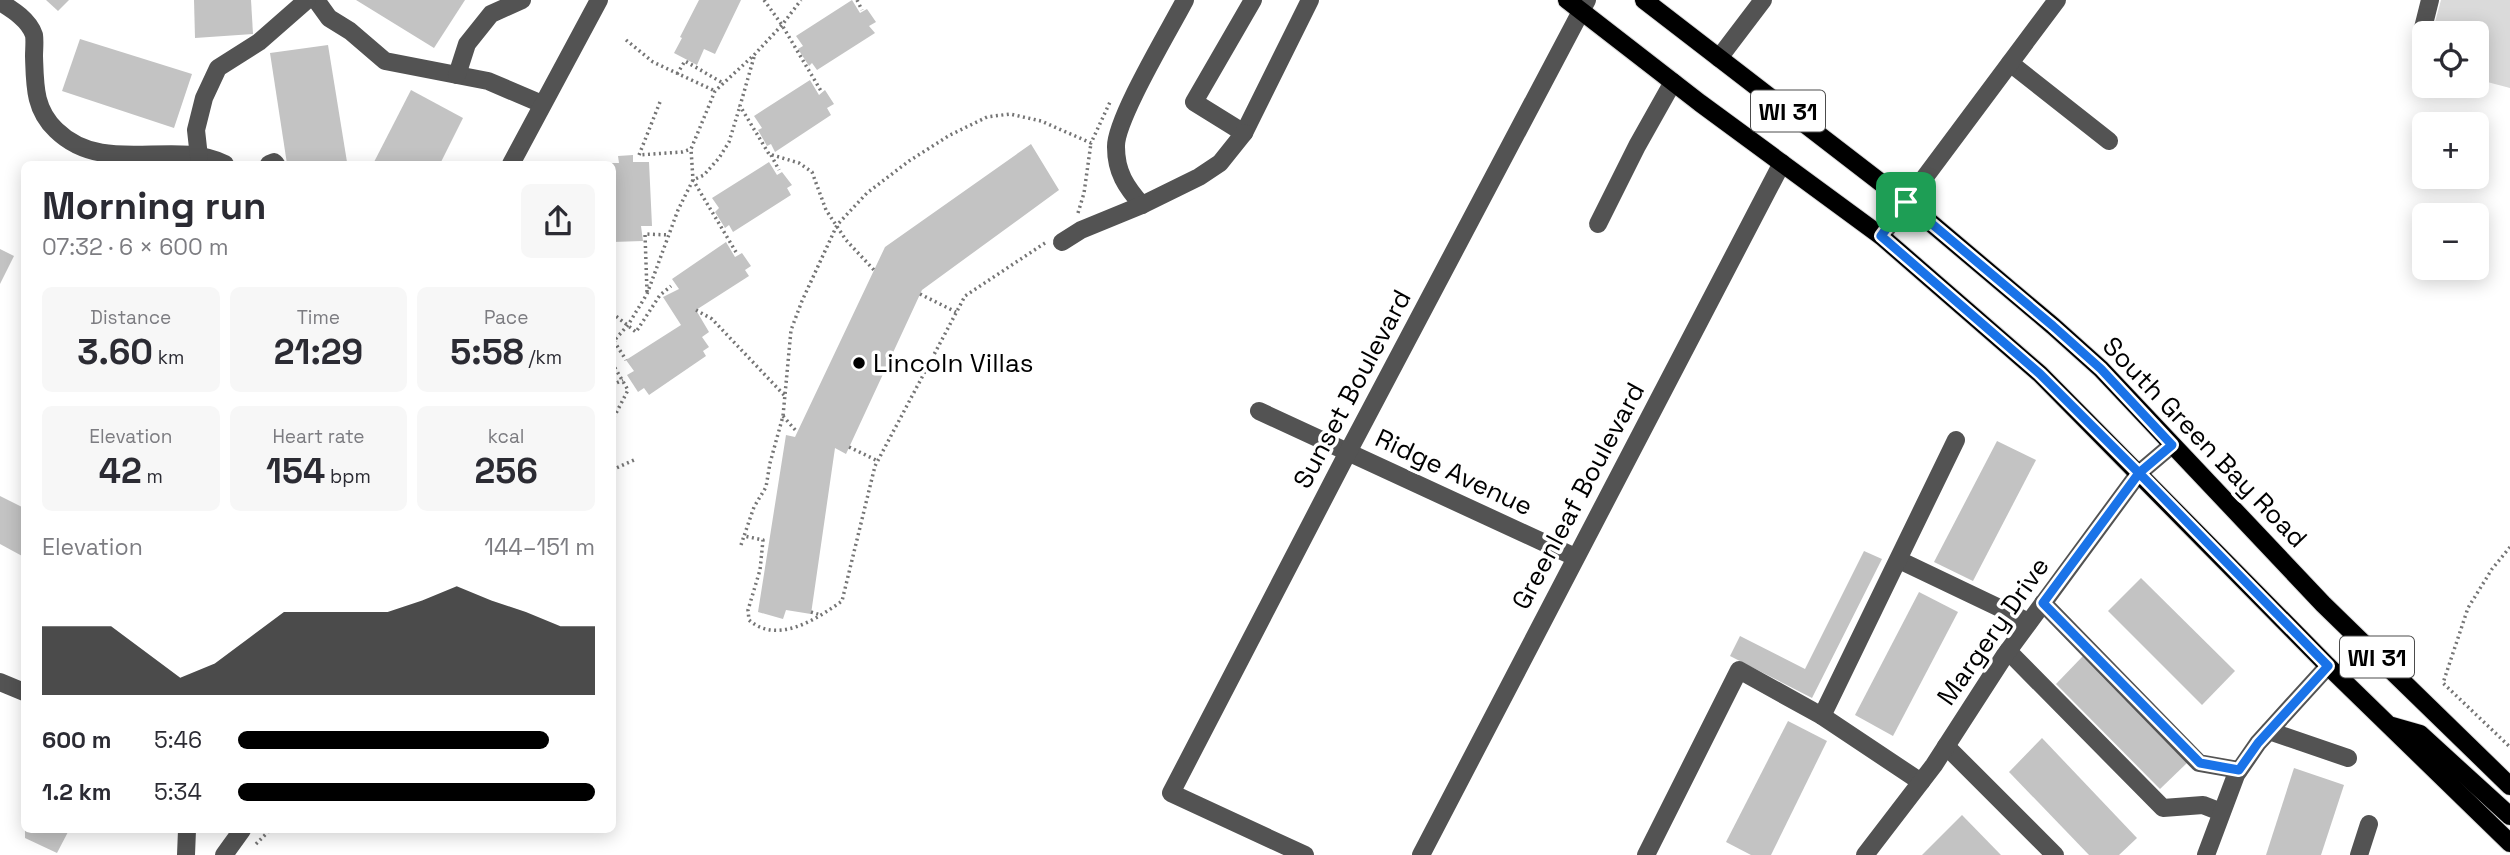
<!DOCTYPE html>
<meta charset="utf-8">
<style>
:root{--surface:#fff;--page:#f7f7f7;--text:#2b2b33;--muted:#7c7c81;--accent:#000}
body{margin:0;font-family:"Space Grotesk",sans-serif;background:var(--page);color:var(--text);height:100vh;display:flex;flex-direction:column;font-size:26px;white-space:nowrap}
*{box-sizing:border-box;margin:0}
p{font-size:23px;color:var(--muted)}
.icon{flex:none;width:38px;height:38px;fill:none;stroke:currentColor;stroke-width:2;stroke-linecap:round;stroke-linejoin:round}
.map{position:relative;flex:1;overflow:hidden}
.sheet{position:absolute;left:21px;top:161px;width:595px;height:672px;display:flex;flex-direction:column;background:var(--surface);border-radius:10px;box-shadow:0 4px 18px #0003}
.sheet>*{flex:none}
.fabs{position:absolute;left:2412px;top:21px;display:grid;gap:14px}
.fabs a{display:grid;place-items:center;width:77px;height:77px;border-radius:10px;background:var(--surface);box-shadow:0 4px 18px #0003;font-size:35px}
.pin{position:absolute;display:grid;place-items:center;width:60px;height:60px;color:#fff;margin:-30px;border-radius:14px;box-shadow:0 4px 10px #0006}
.round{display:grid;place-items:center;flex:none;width:74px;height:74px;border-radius:10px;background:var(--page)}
.overview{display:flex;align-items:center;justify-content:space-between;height:119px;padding:0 21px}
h1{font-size:38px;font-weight:600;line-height:52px}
.metrics{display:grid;grid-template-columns:repeat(3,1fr);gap:10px;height:119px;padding:7px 21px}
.metrics div{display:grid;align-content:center;border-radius:10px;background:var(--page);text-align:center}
.metrics b{font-size:35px;font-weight:600}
.metrics small{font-size:19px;font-weight:400}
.metrics p{font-size:19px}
.chart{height:196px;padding:14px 21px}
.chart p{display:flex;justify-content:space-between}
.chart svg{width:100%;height:126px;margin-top:7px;fill:var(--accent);opacity:.7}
ul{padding:0 21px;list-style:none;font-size:23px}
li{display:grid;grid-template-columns:112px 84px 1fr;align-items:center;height:52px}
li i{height:18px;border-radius:9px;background:var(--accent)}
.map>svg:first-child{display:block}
.green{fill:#dadada}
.building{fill:#c3c3c3}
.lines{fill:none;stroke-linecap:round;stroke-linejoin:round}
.major-casing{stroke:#dbdbdb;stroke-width:20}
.path{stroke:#757575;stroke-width:3.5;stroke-dasharray:2 3.5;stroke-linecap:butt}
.minor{stroke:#535353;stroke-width:18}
.major{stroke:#000;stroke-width:18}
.route-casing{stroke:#fff;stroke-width:14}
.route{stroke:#1a73e8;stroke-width:9}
.poi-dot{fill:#000;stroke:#fff;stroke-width:2.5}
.labels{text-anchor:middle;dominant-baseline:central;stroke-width:7;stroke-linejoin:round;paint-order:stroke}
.shield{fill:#fff;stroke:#4c4c4c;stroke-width:2}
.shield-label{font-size:24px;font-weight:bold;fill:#000}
.poi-label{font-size:26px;fill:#000;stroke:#fff;text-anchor:start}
.street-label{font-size:26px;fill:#000;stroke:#fff}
</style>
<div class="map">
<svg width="2510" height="855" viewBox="0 0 2510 855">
<rect width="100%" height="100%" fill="#fff"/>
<path class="green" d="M2441,0H2510V88L2476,79V33H2432Z"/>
<g class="building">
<path d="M46,0H69L58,11Z"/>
<path d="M194,0H251L253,34L195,38Z"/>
<path d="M356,0H465L434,48Z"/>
<path d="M699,0H741L715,54L704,49L697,65L674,53L682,38L680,37Z"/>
<path d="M852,0L860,13L867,9L876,22L869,26L875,33L817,70L812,63L809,66L798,49L803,46L796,36Z"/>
<path d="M80,39L192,74L174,128L62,91Z"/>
<path d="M328,45L347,162L327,164H287L270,53Z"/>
<path d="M810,80L819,95L825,90L834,104L827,108L831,115L775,152L771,144L767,146L758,130L762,128L754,116Z"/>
<path d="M411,90L463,118L440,164H373Z"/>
<path d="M1031,144L1059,190L922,290L846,454L835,448L811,614L786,610L783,619L758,612L786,435L795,437L885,247Z"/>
<path d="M633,155V162H649L652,226H641L643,241L612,242V163H619L618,156Z"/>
<path d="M769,162L777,175L782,172L792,185L787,188L791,195L733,232L729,225L725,228L715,212L719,208L712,198Z"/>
<path d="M726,242L735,257L742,253L751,266L745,270L749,276L696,310L709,332L702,337L709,347L703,351L706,356L649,395L644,388L638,392L627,375L634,371L626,360L681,325L663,297L679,289L672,279Z"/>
<path d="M0,249L14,256L0,284Z"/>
<path d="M1997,441L2036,460L1973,581L1934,562Z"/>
<path d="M0,496L24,508V557L0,544Z"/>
<path d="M1864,551L1882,559L1812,698L1730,656L1740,636L1805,669Z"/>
<path d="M2141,578L2235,671L2202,705L2108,611Z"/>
<path d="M1919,592L1958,612L1893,736L1855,715Z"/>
<path d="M2083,656L2188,762L2160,789L2056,684Z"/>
<path d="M1788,721L1827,741L1771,855H1751L1726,842Z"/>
<path d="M2042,738L2137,838L2119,855H2089L2009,772Z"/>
<path d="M2294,768L2344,785L2321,855H2266Z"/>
<path d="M1962,815L2001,855H1922Z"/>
<path d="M25,830H69L57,853L25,838Z"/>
</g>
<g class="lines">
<defs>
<g id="major">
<path d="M1567,0L1700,103L1881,236L2040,374L2328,666L2510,843"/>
<path d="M1644,0L1906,202L2053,326L2101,369L2323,604L2510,786"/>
<path d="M2392,726L2420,734L2510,816"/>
</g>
</defs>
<use href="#major" class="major-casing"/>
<g class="path">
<path d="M764,0L782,25L821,91"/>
<path d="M857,0L862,10"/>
<path d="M626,40L653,62L715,91"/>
<path d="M754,57L740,106L769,154L799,163L812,172L826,210L846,240L874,270"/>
<path d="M677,74L685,61L723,83"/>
<path d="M660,102L639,155L682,152L691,149"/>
<path d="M771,155L779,170"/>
<path d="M1078,213L1084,193L1091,143"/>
<path d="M1045,243L965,296L875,466L842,601C817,619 777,645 749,620L748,610L760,570L763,540L744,536L754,507L766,487L770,463L783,416L791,330L802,301L837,225L867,193L909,161L950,135L987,117L1010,114L1041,121L1091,143L1111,100"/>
<path d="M736,252L693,180L691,149L715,91L754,55L782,25L801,0"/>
<path d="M647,292L645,234L669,235"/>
<path d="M920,294L956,312"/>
<path d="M696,310L712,319L785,396"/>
<path d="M612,313L636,332L660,295L671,286"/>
<path d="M614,341L626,360"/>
<path d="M612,343L628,325L647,294L678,210L693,180L704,175L719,158L729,142L740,106"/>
<path d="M612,363L628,390L612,421"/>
<path d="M612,385L623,380"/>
<path d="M783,416L797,432"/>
<path d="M849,447L878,461"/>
<path d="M612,470L634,460"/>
<path d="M741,545L744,536"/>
<path d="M2510,547L2492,569L2468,608L2443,683L2510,747"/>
<path d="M811,612L821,615"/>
<path d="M256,844L270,830"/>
</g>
<g class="minor">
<path d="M316,0L329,18L350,31L385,61L488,81L542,104"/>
<path d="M1253,0L1194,102L1244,133L1310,0"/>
<path d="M0,2C13,10 29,20 34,35C35,41 34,50 34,56C35,85 34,109 56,130C104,177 173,138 225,164"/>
<path d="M2423,28L2430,0"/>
<path d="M1719,58L1763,0"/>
<path d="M2010,63L2109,141"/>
<path d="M457,75L467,44L491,14L522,0"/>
<path d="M199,157L196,130L204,98L218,68L259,42L307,0"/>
<path d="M269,164L274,162L276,164"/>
<path d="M511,164L599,0"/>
<path d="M1142,205C1126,187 1116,172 1116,147C1115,120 1170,29 1185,0"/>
<path d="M1598,224L1637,146L1673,82"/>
<path d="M1881,236L2057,0"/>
<path d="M1062,242L1081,230L1142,205L1199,177L1220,163L1244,133"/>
<path d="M1259,411L1575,557"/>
<path d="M1899,560L2029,622"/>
<path d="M2043,603L2199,763L2239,770"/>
<path d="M2008,651L2163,808L2203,805L2221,812"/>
<path d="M0,682L24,692"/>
<path d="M1822,716L1921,782"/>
<path d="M2269,731L2348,758"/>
<path d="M1946,746L2055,855"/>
<path d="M186,855L187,830"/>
<path d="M224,855L242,830"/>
<path d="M1305,855L1171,793L1348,452L1587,0"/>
<path d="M1421,855L1782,163"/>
<path d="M1646,855L1739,670L1822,716L1956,440"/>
<path d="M1865,855L1934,765L2005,655L2139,473L2172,445"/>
<path d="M2206,855L2236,775L2258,743L2328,666"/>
<path d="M2359,855L2369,824"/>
</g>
<use href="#major" class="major"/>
</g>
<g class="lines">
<defs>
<path id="route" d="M1906,202L1881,236L2040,374L2139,473L2043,603L2200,763L2239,770L2258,743L2328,666L2139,473L2172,445L2101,369L2053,326L1906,202"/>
</defs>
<use href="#route" class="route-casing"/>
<use href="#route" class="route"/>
</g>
<circle class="poi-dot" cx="859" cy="363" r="7"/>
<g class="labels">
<g class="shield">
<rect x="1751" y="90.5" width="74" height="41" rx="5"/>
<rect x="2340" y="636.5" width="74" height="41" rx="5"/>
</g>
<g class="shield-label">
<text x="1788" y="111">WI 31</text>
<text x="2377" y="657">WI 31</text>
</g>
<g class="poi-label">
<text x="873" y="363">Lincoln Villas</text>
</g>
<g class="street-label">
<text transform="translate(1352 389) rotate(-62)">Sunset Boulevard</text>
<text transform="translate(2205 442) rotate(46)">South Green Bay Road</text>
<text transform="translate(1454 472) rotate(25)">Ridge Avenue</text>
<text transform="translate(1578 496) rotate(-62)">Greenleaf Boulevard</text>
<text transform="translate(1993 631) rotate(-55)">Margery Drive</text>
</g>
</g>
</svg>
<div class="fabs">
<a><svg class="icon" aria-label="locate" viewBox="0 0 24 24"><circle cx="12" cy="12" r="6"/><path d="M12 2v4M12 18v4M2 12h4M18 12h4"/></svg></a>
<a>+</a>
<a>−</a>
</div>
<div class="pin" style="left:1906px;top:202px;background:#1e9e55"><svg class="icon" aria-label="arrive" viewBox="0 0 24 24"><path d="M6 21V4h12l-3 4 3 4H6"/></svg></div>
<section class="sheet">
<div class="overview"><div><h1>Morning run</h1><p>07:32 · 6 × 600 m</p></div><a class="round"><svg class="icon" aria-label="share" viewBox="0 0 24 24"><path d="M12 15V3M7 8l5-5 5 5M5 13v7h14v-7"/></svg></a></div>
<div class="metrics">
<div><p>Distance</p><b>3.60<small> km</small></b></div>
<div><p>Time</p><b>21:29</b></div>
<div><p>Pace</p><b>5:58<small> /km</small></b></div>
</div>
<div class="metrics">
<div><p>Elevation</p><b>42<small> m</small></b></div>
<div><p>Heart rate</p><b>154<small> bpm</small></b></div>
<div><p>kcal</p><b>256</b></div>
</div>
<div class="chart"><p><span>Elevation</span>144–151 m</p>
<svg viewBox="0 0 160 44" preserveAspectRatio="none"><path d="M0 44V20L10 20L20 20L30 29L40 38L50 33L60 24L70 15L80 15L90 15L100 15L110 11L120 6L130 11L140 15L150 20L160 20V44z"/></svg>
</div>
<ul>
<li><b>600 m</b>5:46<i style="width:87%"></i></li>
<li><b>1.2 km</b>5:34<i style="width:100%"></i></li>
</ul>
</section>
</div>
